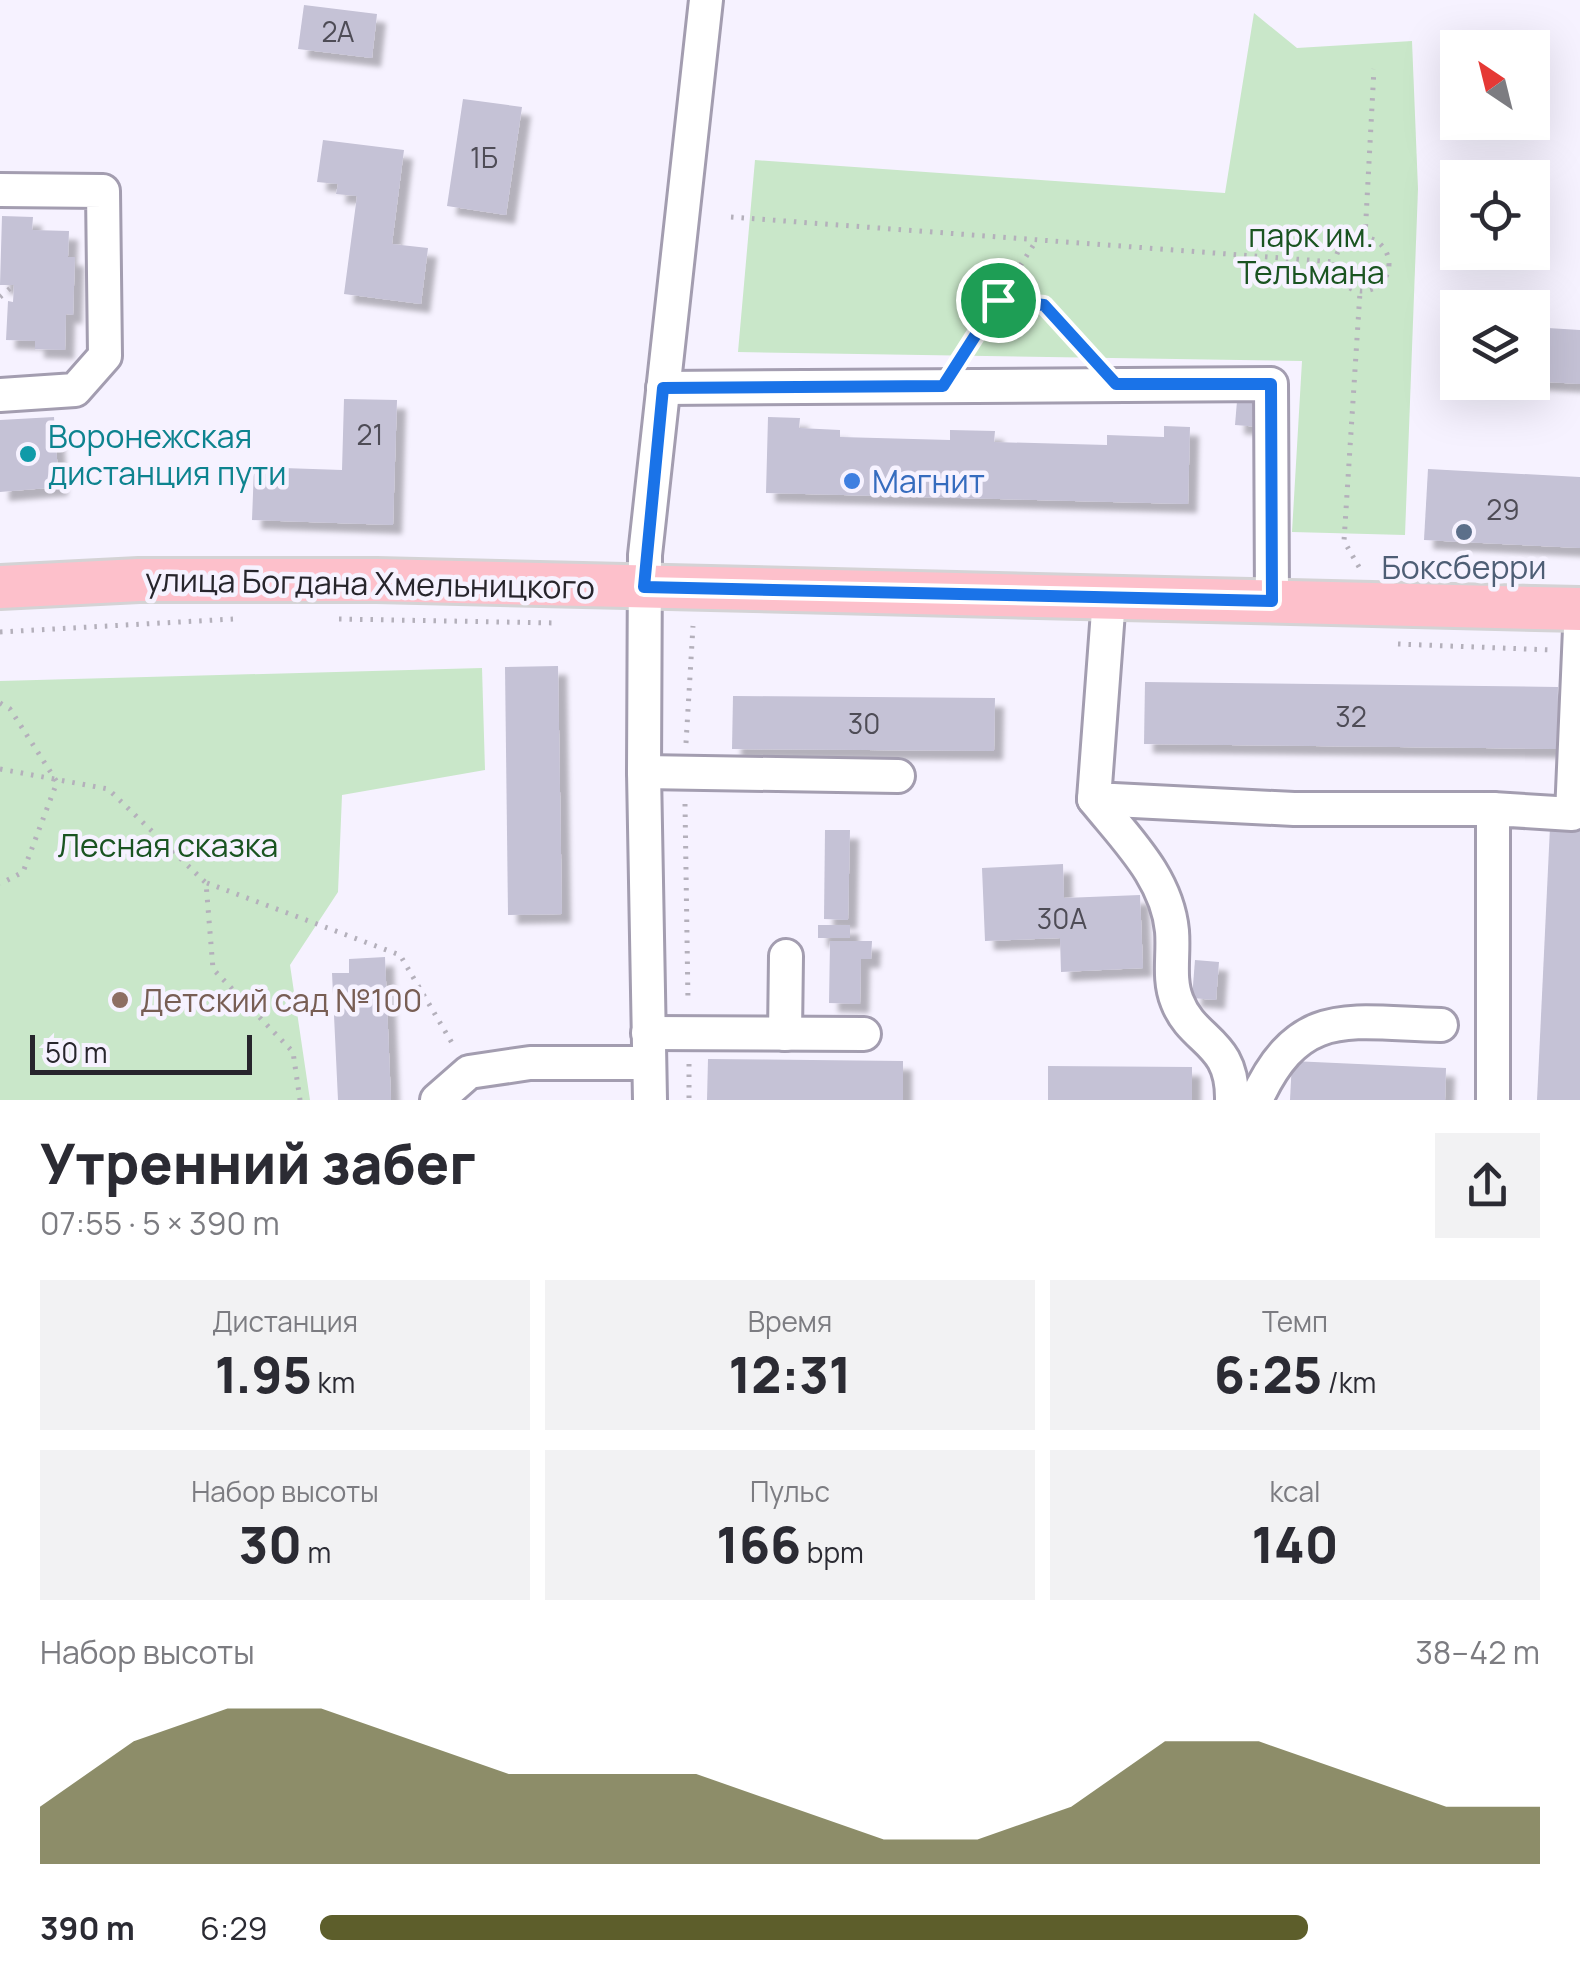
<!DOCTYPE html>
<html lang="ru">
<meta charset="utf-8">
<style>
:root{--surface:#fff;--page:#f2f2f3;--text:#2b2b33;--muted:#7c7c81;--accent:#5d5e2b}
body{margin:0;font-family:Manrope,sans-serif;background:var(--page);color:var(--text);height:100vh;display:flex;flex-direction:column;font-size:38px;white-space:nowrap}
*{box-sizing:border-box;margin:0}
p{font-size:32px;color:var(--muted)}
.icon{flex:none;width:55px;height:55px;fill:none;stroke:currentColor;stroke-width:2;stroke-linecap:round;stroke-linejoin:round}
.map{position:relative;height:1100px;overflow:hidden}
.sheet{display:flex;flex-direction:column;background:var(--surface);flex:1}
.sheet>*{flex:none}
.needle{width:65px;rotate:325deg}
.tools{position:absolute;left:1440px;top:30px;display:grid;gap:20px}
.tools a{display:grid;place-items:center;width:110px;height:110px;border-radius:0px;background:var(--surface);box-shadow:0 10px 40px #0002;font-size:50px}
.scale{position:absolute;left:30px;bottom:25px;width:222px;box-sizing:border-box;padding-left:10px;border:5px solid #27252c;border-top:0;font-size:28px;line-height:35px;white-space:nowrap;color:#27252c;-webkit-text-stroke:8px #f6f2ff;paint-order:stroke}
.pin{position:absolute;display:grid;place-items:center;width:85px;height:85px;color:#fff;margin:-42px;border:5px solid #fff;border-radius:50%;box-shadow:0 2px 10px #0007}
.round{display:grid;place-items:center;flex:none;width:105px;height:105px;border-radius:0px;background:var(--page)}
.head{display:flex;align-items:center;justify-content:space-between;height:170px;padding:0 40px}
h1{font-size:55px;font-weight:800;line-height:75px}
.stats{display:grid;grid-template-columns:repeat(3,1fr);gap:15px;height:170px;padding:10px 40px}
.stats div{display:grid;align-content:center;border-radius:0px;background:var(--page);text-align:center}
.stats b{font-size:50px;font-weight:800}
.stats small{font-size:28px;font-weight:400}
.stats p{font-size:28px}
.chart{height:280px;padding:20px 40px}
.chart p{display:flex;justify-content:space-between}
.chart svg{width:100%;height:180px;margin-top:10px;fill:var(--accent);opacity:.7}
ul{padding:0 40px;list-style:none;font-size:32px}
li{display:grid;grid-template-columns:160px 120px 1fr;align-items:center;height:75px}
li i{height:25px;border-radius:12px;background:var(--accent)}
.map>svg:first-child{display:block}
.green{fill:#c9e7c9}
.building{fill:#c5c2d6;filter:url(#shadow)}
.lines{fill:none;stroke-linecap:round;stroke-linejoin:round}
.minor-casing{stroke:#a39db0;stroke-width:38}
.major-casing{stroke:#d4d3d5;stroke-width:48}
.path{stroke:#b4b0bb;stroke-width:5;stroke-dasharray:2.5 8;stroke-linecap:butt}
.minor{stroke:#fff;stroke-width:32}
.major{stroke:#fdc0cb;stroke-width:42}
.route-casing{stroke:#fff;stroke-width:20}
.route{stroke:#1a73e8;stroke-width:12}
.culture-dot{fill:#0f9aa8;stroke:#f6f2ff;stroke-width:4}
.shop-dot{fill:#3f7fe0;stroke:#f6f2ff;stroke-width:4}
.service-dot{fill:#5c6f8a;stroke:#f6f2ff;stroke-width:4}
.education-dot{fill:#8d6e63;stroke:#f6f2ff;stroke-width:4}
.labels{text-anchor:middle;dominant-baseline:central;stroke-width:9;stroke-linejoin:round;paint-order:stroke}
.number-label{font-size:28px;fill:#4e4c56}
.park-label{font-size:32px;fill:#1a5421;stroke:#f6f2ff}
.culture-label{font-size:32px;fill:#0d838f;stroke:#f6f2ff;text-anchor:start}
.shop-label{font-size:32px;fill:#366cbe;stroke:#f6f2ff;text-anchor:start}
.service-label{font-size:32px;fill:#4e5e75;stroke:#f6f2ff}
.street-label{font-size:32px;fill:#27252c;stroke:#f6f2ff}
.education-label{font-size:32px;fill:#785e54;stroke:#f6f2ff;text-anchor:start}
</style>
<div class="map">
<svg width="1580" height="1100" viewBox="0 0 1580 1100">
<defs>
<filter id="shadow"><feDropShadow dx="9" dy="9" stdDeviation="2.5" flood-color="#0004"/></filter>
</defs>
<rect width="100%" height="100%" fill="#f6f2ff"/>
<g class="green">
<path d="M1254,13L1297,48L1412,41L1418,189L1405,535L1292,532L1302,361L738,352L755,160L1225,193Z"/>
<path d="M482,668L485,770L342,795L338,892L290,965L310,1100H0V681Z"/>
</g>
<g class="building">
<path d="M304,5L377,14L372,58L298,49Z"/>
<path d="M463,99L522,107L506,215L447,206Z"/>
<path d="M323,140L404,150L392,244L428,248L421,304L344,294L357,196L336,194L338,184L317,182Z"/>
<path d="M2,216L33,217L32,230L69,231L68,257H75L73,315L66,314L65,350L35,349V341L6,340L8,301L13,302L14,285H0Z"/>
<path d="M1448,321L1458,322V375L1444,374Z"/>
<path d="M1532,327L1580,330V384L1532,381Z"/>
<path d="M344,399L397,400L393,525L252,520L254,467L342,470Z"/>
<path d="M1237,401L1263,404L1261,427L1235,425Z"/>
<path d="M54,417L59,487L0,492V420Z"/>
<path d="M768,417L800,418L799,428L840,430V437L950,440V430L995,431L994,442L1107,445V435L1164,437V426L1190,427L1188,504L766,493Z"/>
<path d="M1428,469L1580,477V548L1424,540Z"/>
<path d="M558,666L562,914L508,915L505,667Z"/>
<path d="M1145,682L1558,687L1557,749L1144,744Z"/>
<path d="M733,696L995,698L994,751L732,749Z"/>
<path d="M1550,827L1580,829V1100H1537Z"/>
<path d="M825,830H850L848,920L824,919Z"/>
<path d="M1063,864L1064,898L1140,895L1143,968L1061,972L1060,938L985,941L982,868Z"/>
<rect x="818" y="925" width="32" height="13"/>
<path d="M830,941H872L871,959H861L860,1004L829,1003Z"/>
<path d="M385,957L391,1100H338L332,973H349V959Z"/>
<path d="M1195,960L1219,962L1216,1000L1192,998Z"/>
<path d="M708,1059L903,1061V1100H707Z"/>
<path d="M1292,1061L1446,1068L1445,1100H1290Z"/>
<path d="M1048,1066L1192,1067V1100H1048Z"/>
</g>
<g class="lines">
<defs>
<g id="minor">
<path d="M0,190L103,191L105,356L75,390L0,395"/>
<path d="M663,388L1271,384L1272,601"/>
<path d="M1109,598L1094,799L1294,809H1493"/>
<path d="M644,772L898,776"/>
<path d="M1094,799C1127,840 1167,878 1172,931C1174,955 1168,979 1177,1001C1193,1043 1233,1040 1232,1100"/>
<path d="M648,1033L864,1034"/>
<path d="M785,1034L786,956"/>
<path d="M437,1100L469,1072L530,1063H649"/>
<path d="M650,1100L644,772L645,555L706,0"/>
<path d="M1256,1100C1300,1004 1350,1023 1441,1025"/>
<path d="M1493,1100V809L1572,814L1580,629"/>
</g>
<path id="major" d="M0,587L139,580H377L1580,609"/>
</defs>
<use href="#minor" class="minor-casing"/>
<use href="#major" class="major-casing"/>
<g class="path">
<path d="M731,217L1335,262"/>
<circle cx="1362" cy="264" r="27"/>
<path d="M1365,237L1374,69"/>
<path d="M0,297L14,285"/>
<path d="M998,300L1044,305L1088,354"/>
<path d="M964,354L1036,241"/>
<path d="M1359,567L1344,541L1360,292"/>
<path d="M339,619L557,623"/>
<path d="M0,632L233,619"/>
<path d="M1398,644L1552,650"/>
<path d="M0,703L10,709L57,782L23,872L0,884"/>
<path d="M686,743L693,626"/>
<path d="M0,769L108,789L206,883L213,969L293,1052L300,1100"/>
<path d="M685,804L688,1003"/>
<path d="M207,883L400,955L455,1048"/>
<path d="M689,1064V1100"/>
</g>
<use href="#minor" class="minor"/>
<use href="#major" class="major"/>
</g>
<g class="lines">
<defs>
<path id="route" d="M998,300L1044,305L1116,384H1271L1272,601L644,587L663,388L943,386Z"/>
</defs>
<use href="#route" class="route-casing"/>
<use href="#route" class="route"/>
</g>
<circle class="culture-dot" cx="28" cy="454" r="10"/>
<circle class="shop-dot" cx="852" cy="481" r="10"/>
<circle class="service-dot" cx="1464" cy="532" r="10"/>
<circle class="education-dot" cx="120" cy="1000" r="10"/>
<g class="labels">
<g class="number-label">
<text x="338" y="31">2А</text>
<text x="484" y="157">1Б</text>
<text x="370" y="434">21</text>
<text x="1503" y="509">29</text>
<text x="1351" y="716">32</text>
<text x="864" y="723">30</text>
<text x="1062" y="918">30А</text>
</g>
<g class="park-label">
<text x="1311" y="235">парк им.<tspan x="1311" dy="37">Тельмана</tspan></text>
<text x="168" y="845">Лесная сказка</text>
</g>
<g class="culture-label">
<text x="48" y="436">Воронежская<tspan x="48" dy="37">дистанция пути</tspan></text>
</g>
<g class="shop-label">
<text x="872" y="481">Магнит</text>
</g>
<g class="service-label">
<text x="1464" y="567">Боксберри</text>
</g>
<g class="street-label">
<text transform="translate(370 583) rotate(1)">улица Богдана Хмельницкого</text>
</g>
<g class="education-label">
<text x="140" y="1000">Детский сад №100</text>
</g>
</g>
</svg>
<div class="tools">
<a><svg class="needle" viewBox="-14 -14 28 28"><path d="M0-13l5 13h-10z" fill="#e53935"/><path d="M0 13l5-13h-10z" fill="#7c7c81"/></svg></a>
<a><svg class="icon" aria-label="locate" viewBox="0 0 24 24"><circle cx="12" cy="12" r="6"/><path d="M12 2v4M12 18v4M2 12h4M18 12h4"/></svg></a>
<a><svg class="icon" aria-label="layers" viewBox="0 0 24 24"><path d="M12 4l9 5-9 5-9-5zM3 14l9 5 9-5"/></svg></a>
</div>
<div class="scale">50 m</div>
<div class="pin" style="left:998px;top:300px;background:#1e9e55"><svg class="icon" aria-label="arrive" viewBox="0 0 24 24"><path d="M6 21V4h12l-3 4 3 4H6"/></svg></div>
</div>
<section class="sheet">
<div class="head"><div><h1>Утренний забег</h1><p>07:55 · 5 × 390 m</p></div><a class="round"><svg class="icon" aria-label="share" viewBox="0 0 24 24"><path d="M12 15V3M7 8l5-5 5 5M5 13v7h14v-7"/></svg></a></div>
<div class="stats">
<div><p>Дистанция</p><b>1.95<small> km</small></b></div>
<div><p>Время</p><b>12:31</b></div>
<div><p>Темп</p><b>6:25<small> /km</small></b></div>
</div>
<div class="stats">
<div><p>Набор высоты</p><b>30<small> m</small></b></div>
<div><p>Пульс</p><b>166<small> bpm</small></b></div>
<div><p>kcal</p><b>140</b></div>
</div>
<div class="chart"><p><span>Набор высоты</span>38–42 m</p>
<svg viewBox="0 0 160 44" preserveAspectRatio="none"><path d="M0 44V30L10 14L20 6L30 6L40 14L50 22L60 22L70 22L80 30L90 38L100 38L110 30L120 14L130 14L140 22L150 30L160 30V44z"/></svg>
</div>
<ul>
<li><b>390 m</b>6:29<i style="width:81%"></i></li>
</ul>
</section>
